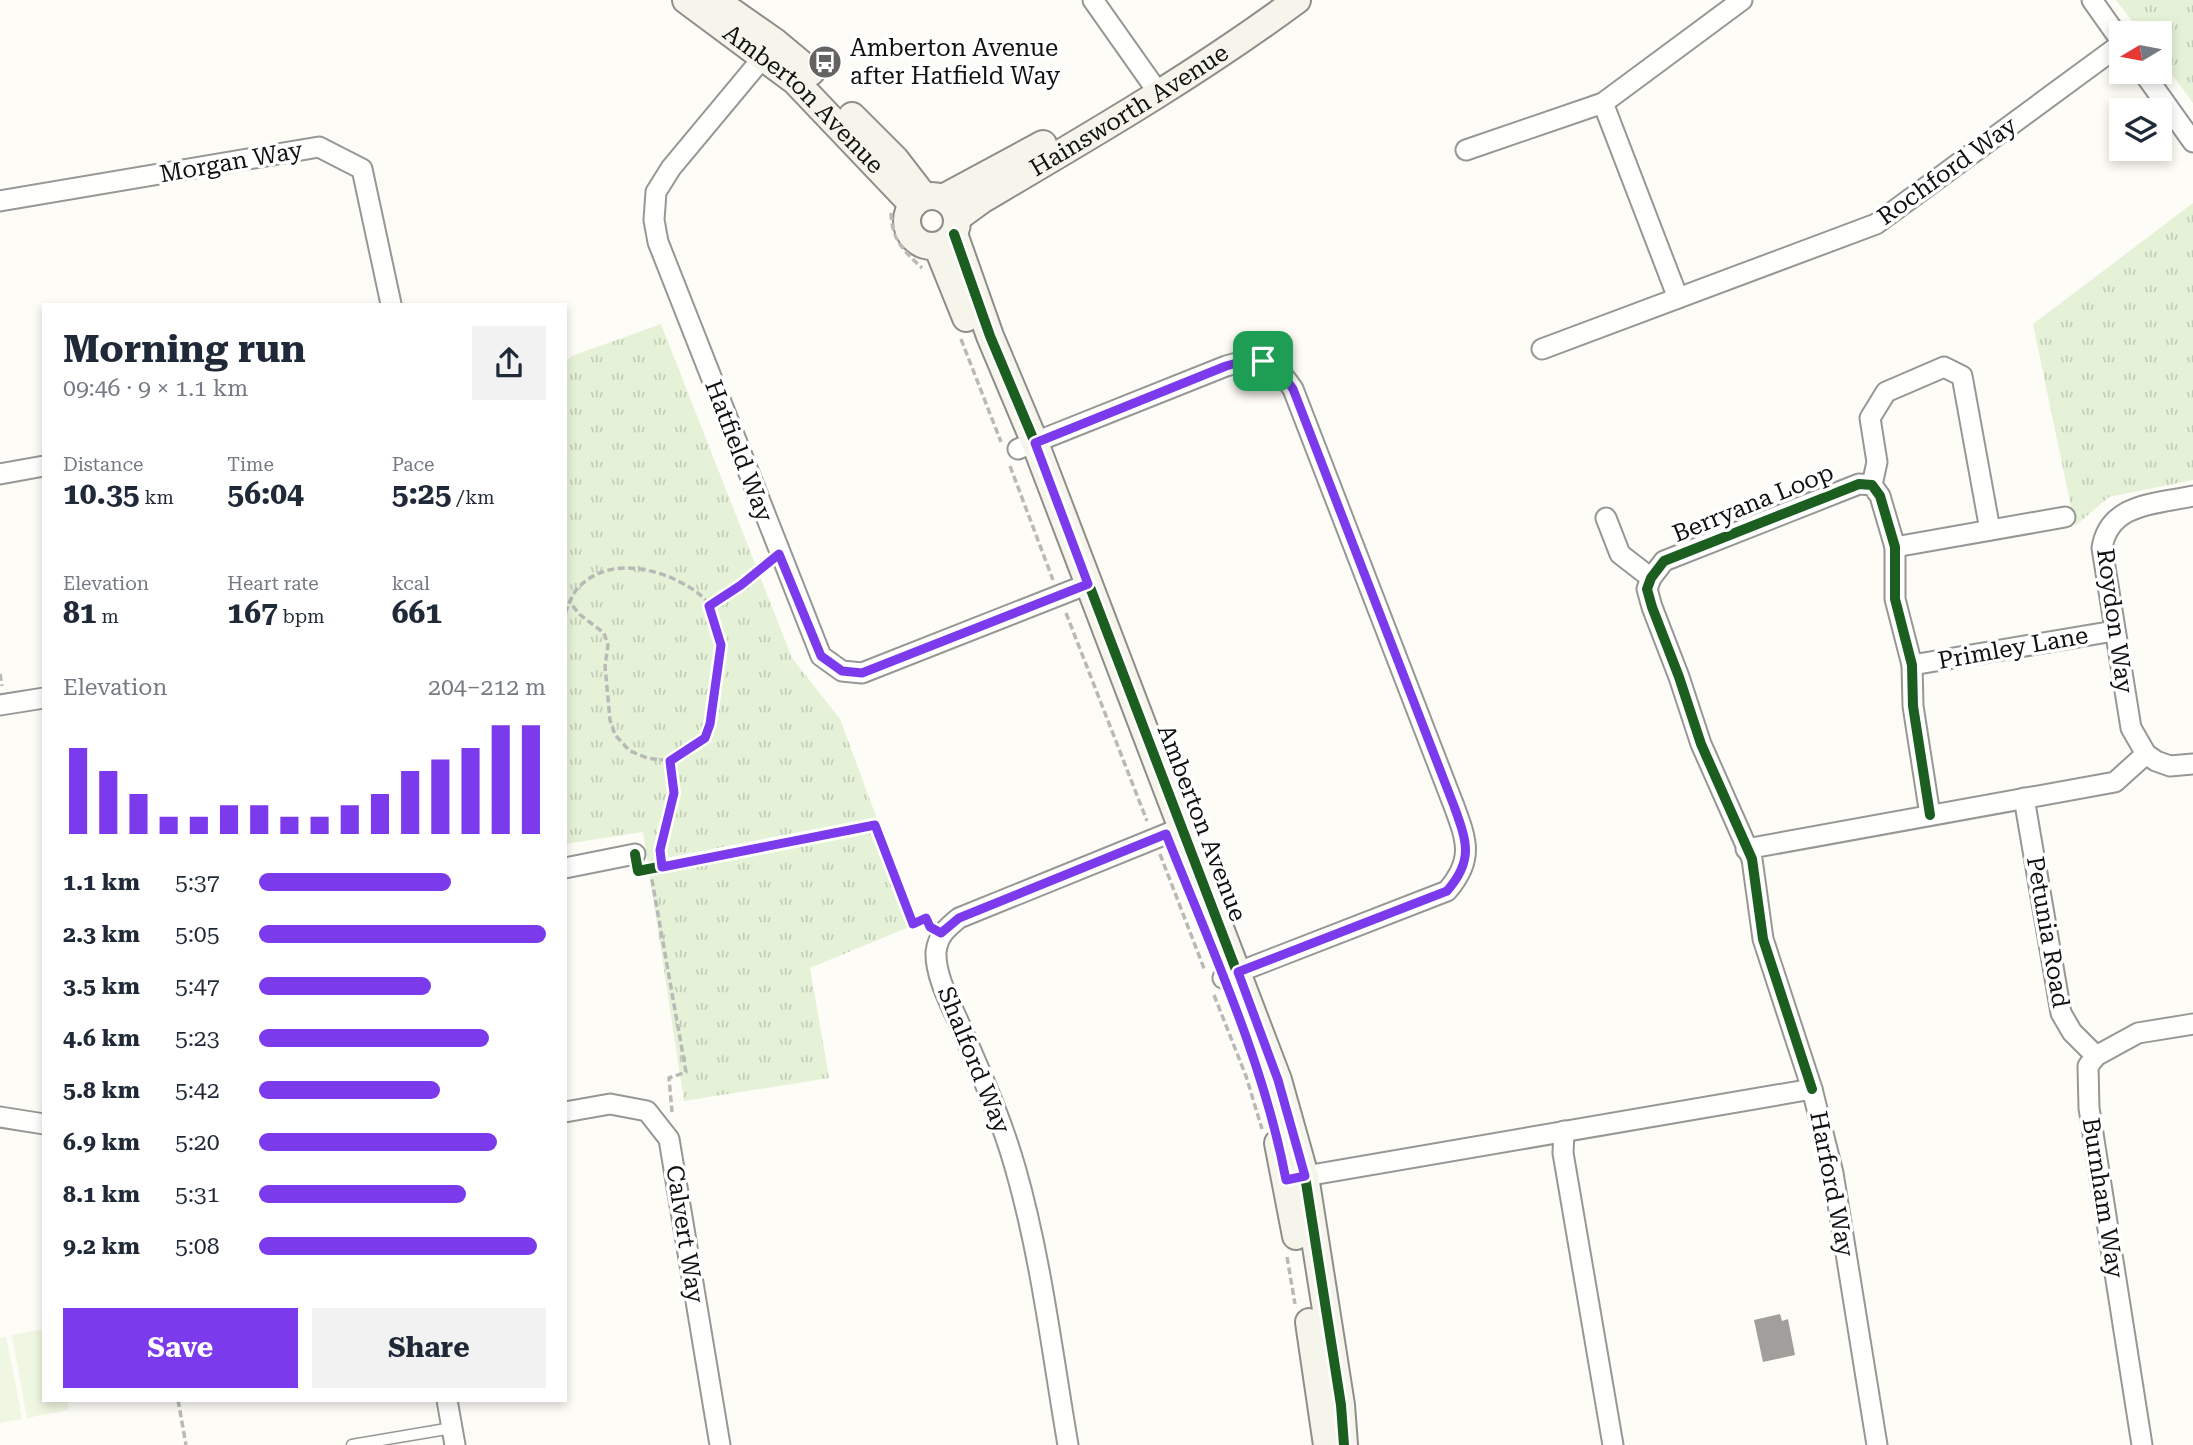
<!DOCTYPE html>
<meta charset="utf-8">
<style>
:root{--surface:#fff;--page:#f2f2f3;--text:#1f2937;--muted:#747a83;--accent:#7c3aed}
body{margin:0;font-family:"Roboto Serif",serif;background:var(--page);color:var(--text);height:100vh;display:flex;flex-direction:column;font-size:26px;white-space:nowrap}
*{box-sizing:border-box;margin:0}
p{font-size:23px;color:var(--muted)}
.icon{flex:none;width:38px;height:38px;fill:none;stroke:currentColor;stroke-width:2;stroke-linecap:round;stroke-linejoin:round}
.map{position:relative;flex:1;overflow:hidden}
.side{position:absolute;left:42px;top:303px;width:525px;height:1099px;display:flex;flex-direction:column;background:var(--surface);border-radius:0px;box-shadow:0 4px 10px #0003}
.side>*{flex:none}
.needle{width:46px;rotate:260deg}
.tools{position:absolute;left:2109px;top:21px;display:grid;gap:14px}
.tools a{display:grid;place-items:center;width:63px;height:63px;border-radius:0px;background:var(--surface);box-shadow:0 4px 10px #0003;font-size:35px}
.pin{position:absolute;display:grid;place-items:center;width:60px;height:60px;color:#fff;margin:-30px;border-radius:14px;box-shadow:0 4px 10px #0006}
.round{display:grid;place-items:center;flex:none;width:74px;height:74px;border-radius:0px;background:var(--page)}
.headline{display:flex;align-items:center;justify-content:space-between;height:119px;padding:0 21px}
h1{font-size:38px;font-weight:700;line-height:52px}
.metrics{display:grid;grid-template-columns:repeat(3,1fr);gap:10px;height:119px;padding:7px 21px}
.metrics div{display:grid;align-content:center}
.metrics b{font-size:30px;font-weight:700}
.metrics small{font-size:19px;font-weight:400}
.metrics p{font-size:19px}
.chart{height:196px;padding:14px 21px}
.chart p{display:flex;justify-content:space-between}
.chart svg{width:100%;height:126px;margin-top:7px;stroke:var(--accent);stroke-width:6}
.primary-button{display:flex;gap:14px;margin-top:auto;padding:14px 21px}
.primary-button a{flex:1;height:80px;border-radius:0px;background:var(--accent);color:#fff;font-size:28px;font-weight:700;line-height:80px;text-align:center}
.primary-button a+a{background:var(--page);color:var(--text)}
ul{padding:0 21px;list-style:none;font-size:23px}
li{display:grid;grid-template-columns:112px 84px 1fr;align-items:center;height:52px}
li i{height:18px;border-radius:9px;background:var(--accent)}
.map>svg:first-child{display:block}
.grass{fill:url(#grass-tufts)}
.pitch{fill:#eff6e1}
.building{fill:#a19f9c}
.lines{fill:none;stroke-linecap:round;stroke-linejoin:round}
.lane-casing{stroke:#979795;stroke-width:13}
.street-casing{stroke:#979795;stroke-width:23}
.secondary-casing{stroke:#8e8d8b;stroke-width:30}
.path{stroke:#b9b9b8;stroke-width:3.5;stroke-dasharray:7 3.5;stroke-linecap:butt}
.lane{stroke:#fffffe;stroke-width:10}
.street{stroke:#fffffe;stroke-width:19}
.secondary{stroke:#f6f5ec;stroke-width:26}
.cycleway-casing{stroke:#fff;stroke-width:15}
.cycleway{stroke:#1b5e20;stroke-width:10}
.route-casing{stroke:#fff;stroke-width:14}
.route{stroke:#7c3aed;stroke-width:9}
.labels{text-anchor:middle;dominant-baseline:central;stroke-width:7;stroke-linejoin:round;paint-order:stroke}
.poi-label{font-size:24px;fill:#111;stroke:#fff;text-anchor:start}
.street-label{font-size:24px;fill:#111;stroke:#fff}
</style>
<div class="map">
<svg width="2193" height="1445" viewBox="0 0 2193 1445">
<defs>
<pattern id="grass-tufts" width="24" height="20" patternUnits="userSpaceOnUse" patternTransform="scale(1.75)"><rect width="24" height="20" fill="#e5f2d7"/><path d="M3 7l-1-3M5 7V3M7 7l1-3M15 17l-1-3M17 17v-4M19 17l1-3" fill="none" stroke="#c3ceb8"/></pattern>
</defs>
<rect width="100%" height="100%" fill="#fdfcf7"/>
<g class="grass">
<path d="M2116,0H2193V103L2160,58V33H2141Z"/>
<path d="M2193,203V480L2109,497L2075,526L2033,324Z"/>
<path d="M661,324L792,658L840,719L916,924L810,968L829,1078L684,1101L643,832L565,844V362L572,356Z"/>
</g>
<g class="pitch">
<path d="M44,1329V1400H67L69,1410L27,1418L12,1335Z"/>
<path d="M6,1336L22,1419L0,1423V1338Z"/>
</g>
<path class="building" d="M1780,1314L1782,1321L1788,1319L1795,1355L1763,1362L1754,1320Z"/>
<g class="lines">
<defs>
<path id="lane" d="M352,1445L452,1428"/>
<g id="street">
<path d="M1093,0L1160,95"/>
<path d="M2092,0L2121,41"/>
<path d="M770,49L671,168L656,192L654,220L658,242L821,656L842,671L862,673L1088,584"/>
<path d="M2143,72L2193,142"/>
<path d="M1603,103L1678,298"/>
<path d="M1466,150L1603,103L1742,0"/>
<path d="M0,201L319,147L362,169L391,304"/>
<path d="M1542,349L1876,224L2121,44"/>
<path d="M1018,449L1226,366C1262,356 1272,358 1293,389L1454,806C1467,841 1474,860 1447,891L1223,978"/>
<path d="M0,474L44,466"/>
<path d="M1872,485L1877,462L1870,418L1886,392L1944,367L1962,376L1990,530"/>
<path d="M2193,496C2156,504 2109,503 2102,548L2131,728L2146,754L2156,761L2170,766L2193,764"/>
<path d="M1606,518L1620,554L1651,578"/>
<path d="M1895,547L2065,517"/>
<path d="M1912,665L2114,631"/>
<path d="M0,705L44,698"/>
<path d="M2024,798L2061,1013L2072,1032L2096,1056"/>
<path d="M1746,849L2115,782L2146,754"/>
<path d="M565,868L635,854"/>
<path d="M1812,1089L1763,939L1752,859L1701,744L1679,677L1652,607L1647,589L1651,578L1664,561L1859,484L1872,485L1880,496L1895,547V599L1912,665L1913,706L1930,815"/>
<path d="M565,1112L610,1104L647,1111L669,1139L720,1445"/>
<path d="M0,1117L44,1124"/>
<path d="M1564,1131L1563,1153L1613,1445"/>
<path d="M1294,1178L1812,1089L1833,1173L1877,1445"/>
<path d="M447,1400L455,1445"/>
<path d="M1068,1445C1052,1352 1041,1257 1015,1167C1002,1121 982,1076 963,1032C953,1008 935,978 936,952C938,935 947,928 959,918L1181,828"/>
<path d="M2142,1445L2089,1108L2088,1066L2096,1056L2138,1033L2193,1024"/>
</g>
<g id="secondary">
<path id="s1" d="M686,0L795,81L913,205"/>
<path d="M715,0L775,42L811,72"/>
<path d="M852,116L895,159L922,194"/>
<circle cx="932" cy="221" r="25"/>
<path d="M943,198L1043,144"/>
<path id="s2" d="M957,218L983,199C1090,136 1197,74 1297,0"/>
<path d="M954,234L990,336L1035,443L1278,1080L1305,1176L1341,1405L1344,1445"/>
<path d="M937,246L966,318"/>
<path d="M1278,1143L1296,1236"/>
<path d="M1309,1322L1327,1445"/>
</g>
</defs>
<use href="#lane" class="lane-casing"/>
<use href="#street" class="street-casing"/>
<use href="#secondary" class="secondary-casing"/>
<g class="path">
<path d="M891,213C892,240 903,250 922,268"/>
<path d="M961,339L1001,442"/>
<path d="M1010,466L1053,580"/>
<path d="M710,606L767,564"/>
<path d="M565,613C568,606 572,595 577,589C602,561 641,565 672,578C686,585 701,592 710,606C731,644 718,700 705,738L670,761L647,758L630,751L615,735L610,720L605,666L608,645L604,633L579,614L570,602"/>
<path d="M1066,613L1147,821"/>
<path d="M0,674L2,686"/>
<path d="M875,825L913,924L926,918L928,922"/>
<path d="M1160,854L1205,971"/>
<path d="M661,867L660,851L674,793L670,761"/>
<path d="M650,869L686,1072L669,1078L672,1112"/>
<path d="M1214,995L1246,1076L1262,1129"/>
<path d="M1287,1257L1295,1304"/>
<path d="M178,1400L186,1445"/>
</g>
<use href="#lane" class="lane"/>
<use href="#street" class="street"/>
<use href="#secondary" class="secondary"/>
<defs>
<g id="cycleway">
<path d="M954,234L990,336L1035,443L1278,1080L1305,1176L1341,1405L1344,1445"/>
<path d="M635,854L638,871L875,825"/>
<path d="M1812,1089L1763,939L1752,859L1701,744L1679,677L1652,607L1647,589L1651,578L1664,561L1859,484L1872,485L1880,496L1895,547V599L1912,665L1913,706L1930,815"/>
</g>
</defs>
<use href="#cycleway" class="cycleway-casing"/>
<use href="#cycleway" class="cycleway"/>
</g>
<g class="lines">
<defs>
<path id="route" d="M1244,361C1272,362 1278,367 1293,389L1454,806C1467,842 1474,860 1447,891L1238,972L1278,1080L1305,1176L1286,1180C1264,1062 1210,945 1166,834L959,918L941,933L930,927L926,918L913,924L875,825L662,867L660,850L674,793L670,761L705,738L710,724L721,645L709,606L741,585L779,554L821,656L842,671L862,673L1088,584L1035,443L1226,366Z"/>
</defs>
<use href="#route" class="route-casing"/>
<use href="#route" class="route"/>
</g>
<defs>
<symbol id="bus-disc" viewBox="-11 -11 22 22"><circle r="9.5" fill="#646362" stroke="#fff"/><path d="M-5-6H5V4H4V6H2V4H-2V6H-4V4H-5ZM-3.5-4V0h7V-4ZM-3.5 1.2v1.5H-2V1.2ZM2 1.2v1.5H3.5V1.2Z" fill="#fff"/></symbol>
</defs>
<g fill-rule="evenodd">
<use href="#bus-disc" x="806" y="43" width="38" height="38"/>
</g>
<g class="labels">
<g class="poi-label">
<text x="850" y="48">Amberton Avenue<tspan x="850" dy="28">after Hatfield Way</tspan></text>
</g>
<g class="street-label">
<text stroke="none"><textPath href="#s1" startOffset="154">Amberton Avenue</textPath></text>
<text stroke="none"><textPath href="#s2" startOffset="203">Hainsworth Avenue</textPath></text>
<text transform="translate(231 162) rotate(-10)">Morgan Way</text>
<text transform="translate(1947 171) rotate(-36)">Rochford Way</text>
<text transform="translate(739 451) rotate(69)">Hatfield Way</text>
<text transform="translate(1753 503) rotate(-22)">Berryana Loop</text>
<text transform="translate(2115 621) rotate(82)">Roydon Way</text>
<text transform="translate(2013 648) rotate(-10)">Primley Lane</text>
<text transform="translate(1202 823) rotate(69)">Amberton Avenue</text>
<text transform="translate(2048 932) rotate(80)">Petunia Road</text>
<text transform="translate(974 1060) rotate(68)">Shalford Way</text>
<text transform="translate(1832 1184) rotate(79)">Harford Way</text>
<text transform="translate(2103 1198) rotate(81)">Burnham Way</text>
<text transform="translate(685 1234) rotate(81)">Calvert Way</text>
</g>
</g>
</svg>
<div class="tools">
<a><svg class="needle" viewBox="-14 -14 28 28"><path d="M0-13l5 13h-10z" fill="#e53935"/><path d="M0 13l5-13h-10z" fill="#747a83"/></svg></a>
<a><svg class="icon" aria-label="layers" viewBox="0 0 24 24"><path d="M12 4l9 5-9 5-9-5zM3 14l9 5 9-5"/></svg></a>
</div>
<div class="pin" style="left:1263px;top:361px;background:#1e9e55"><svg class="icon" aria-label="arrive" viewBox="0 0 24 24"><path d="M6 21V4h12l-3 4 3 4H6"/></svg></div>
<section class="side">
<div class="headline"><div><h1>Morning run</h1><p>09:46 · 9 × 1.1 km</p></div><a class="round"><svg class="icon" aria-label="share" viewBox="0 0 24 24"><path d="M12 15V3M7 8l5-5 5 5M5 13v7h14v-7"/></svg></a></div>
<div class="metrics">
<div><p>Distance</p><b>10.35<small> km</small></b></div>
<div><p>Time</p><b>56:04</b></div>
<div><p>Pace</p><b>5:25<small> /km</small></b></div>
</div>
<div class="metrics">
<div><p>Elevation</p><b>81<small> m</small></b></div>
<div><p>Heart rate</p><b>167<small> bpm</small></b></div>
<div><p>kcal</p><b>661</b></div>
</div>
<div class="chart"><p><span>Elevation</span>204–212 m</p>
<svg viewBox="0 0 160 44" preserveAspectRatio="none"><path d="M5 44V14M15 44V22M25 44V30M35 44V38M45 44V38M55 44V34M65 44V34M75 44V38M85 44V38M95 44V34M105 44V30M115 44V22M125 44V18M135 44V14M145 44V6M155 44V6"/></svg>
</div>
<ul>
<li><b>1.1 km</b>5:37<i style="width:67%"></i></li>
<li><b>2.3 km</b>5:05<i style="width:100%"></i></li>
<li><b>3.5 km</b>5:47<i style="width:60%"></i></li>
<li><b>4.6 km</b>5:23<i style="width:80%"></i></li>
<li><b>5.8 km</b>5:42<i style="width:63%"></i></li>
<li><b>6.9 km</b>5:20<i style="width:83%"></i></li>
<li><b>8.1 km</b>5:31<i style="width:72%"></i></li>
<li><b>9.2 km</b>5:08<i style="width:97%"></i></li>
</ul>
<div class="primary-button"><a>Save</a><a>Share</a></div>
</section>
</div>
